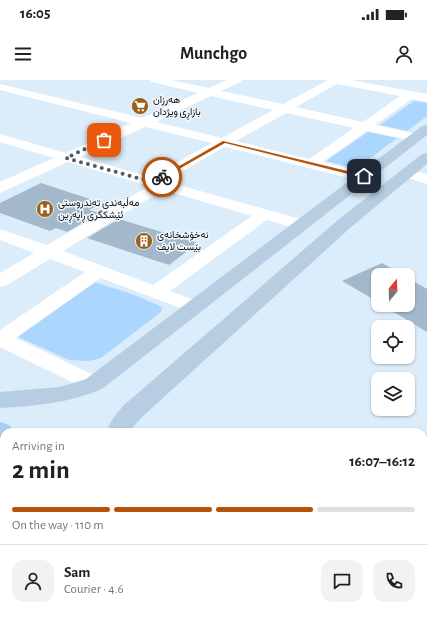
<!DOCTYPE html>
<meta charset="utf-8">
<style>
:root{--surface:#fff;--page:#f2f2f2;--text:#222;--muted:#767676;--line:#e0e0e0;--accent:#b45309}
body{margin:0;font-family:"Alegreya Sans",Vazirmatn,sans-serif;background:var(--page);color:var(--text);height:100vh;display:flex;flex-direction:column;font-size:15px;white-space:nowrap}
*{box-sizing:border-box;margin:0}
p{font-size:13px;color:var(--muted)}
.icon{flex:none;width:22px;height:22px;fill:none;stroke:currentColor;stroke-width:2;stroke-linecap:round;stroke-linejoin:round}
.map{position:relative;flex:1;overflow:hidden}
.side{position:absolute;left:0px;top:348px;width:427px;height:196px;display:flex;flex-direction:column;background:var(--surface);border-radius:12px 12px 0 0;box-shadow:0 1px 3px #0004}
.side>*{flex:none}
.needle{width:26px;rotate:19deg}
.fabs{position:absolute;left:371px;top:188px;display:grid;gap:8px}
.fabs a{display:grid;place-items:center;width:44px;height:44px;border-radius:8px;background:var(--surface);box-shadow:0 1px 3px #0004;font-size:20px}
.pin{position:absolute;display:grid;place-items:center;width:34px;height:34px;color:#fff;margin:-17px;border-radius:8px;box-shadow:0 2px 6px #0006}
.courier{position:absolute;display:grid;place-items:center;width:40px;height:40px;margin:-20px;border:3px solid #b45309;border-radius:50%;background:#fff;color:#222;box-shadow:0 1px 5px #0007}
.overview em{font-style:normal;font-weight:700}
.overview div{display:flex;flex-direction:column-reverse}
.overview{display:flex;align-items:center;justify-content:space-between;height:68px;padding:0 12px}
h1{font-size:26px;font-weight:700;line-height:30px}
.bar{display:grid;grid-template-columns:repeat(4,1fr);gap:6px 4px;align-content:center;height:48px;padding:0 12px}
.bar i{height:5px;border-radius:3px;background:var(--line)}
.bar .active{background:var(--accent)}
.bar p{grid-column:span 4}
.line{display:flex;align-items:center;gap:10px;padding:0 12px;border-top:1px solid var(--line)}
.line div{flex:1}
.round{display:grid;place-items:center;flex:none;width:42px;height:42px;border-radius:12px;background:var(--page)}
.status{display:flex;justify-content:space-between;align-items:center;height:28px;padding:0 20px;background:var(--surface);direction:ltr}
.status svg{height:11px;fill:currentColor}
header{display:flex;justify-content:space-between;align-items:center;height:52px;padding:0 12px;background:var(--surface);font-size:18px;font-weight:700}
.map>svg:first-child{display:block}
</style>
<div class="status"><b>16:05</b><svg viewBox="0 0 49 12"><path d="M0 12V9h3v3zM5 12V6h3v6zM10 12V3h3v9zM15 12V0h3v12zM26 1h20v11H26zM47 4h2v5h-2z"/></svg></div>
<header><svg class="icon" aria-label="menu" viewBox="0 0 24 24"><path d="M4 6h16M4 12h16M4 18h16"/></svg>Munchgo<svg class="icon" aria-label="person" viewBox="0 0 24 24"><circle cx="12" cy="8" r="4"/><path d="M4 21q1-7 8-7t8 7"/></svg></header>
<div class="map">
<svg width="427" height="544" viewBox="0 0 427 544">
<rect width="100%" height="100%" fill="#dbecfb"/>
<g fill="#abd6fd">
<polygon points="414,21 427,23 427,36 407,51 380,45"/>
<polygon points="368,52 397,58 356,89 326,81"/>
<polygon points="94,202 132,214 158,225 162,228 161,232 101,278 89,281 69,280 16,256"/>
<polygon points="0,402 4,404 4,448 0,446"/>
<polygon points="145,540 230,540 237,544 151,544"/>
</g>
<g fill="#a4b8cb">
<polygon points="41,103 102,123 89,130 100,133 67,152 56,148 50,151 0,133 0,123"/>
<polygon points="119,139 198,163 169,185 87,158"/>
<polygon points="382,183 403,195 378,195 378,222 342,201"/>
<polygon points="408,198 427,209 427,252 382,225 408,225"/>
</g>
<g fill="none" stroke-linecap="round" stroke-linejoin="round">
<g fill="#fff" fill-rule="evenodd">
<path d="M 150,0 L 171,0 L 209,8 L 227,0 L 242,0 L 240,2 L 221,11 L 283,24 L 328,0 L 351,0 L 427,14 L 427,22 L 412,19 L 375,45 L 419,54 L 421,57 L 419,60 L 414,61 L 367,51 L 323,82 L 369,94 L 372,97 L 369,100 L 364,102 L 225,67 L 165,101 L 307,141 L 309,145 L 307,149 L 301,150 L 267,140 L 170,211 L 202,223 L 205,227 L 202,231 L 195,233 L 188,231 L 101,198 L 16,258 L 102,299 L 106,304 L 102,309 L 94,311 L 86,309 L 0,267 L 0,250 L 85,192 L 50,179 L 7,205 L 0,207 L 0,193 L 34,173 L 0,160 L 0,149 L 47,165 L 149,106 L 68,82 L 0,113 L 0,102 L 54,78 L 0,62 L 0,54 L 66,73 L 131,43 L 0,10 L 0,4 L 142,38 L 198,13 L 152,2 ZM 337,4 L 400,16 L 363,42 L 296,27 ZM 211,16 L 273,30 L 222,58 L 156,42 ZM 286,33 L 354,48 L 309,79 L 236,61 ZM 145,47 L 212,63 L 150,97 L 80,77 ZM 163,110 L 252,136 L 153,205 L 63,171 Z"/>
<polygon points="407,89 427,94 427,104 402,96 400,93 402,90"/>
<polygon points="423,488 427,489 427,516 423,515"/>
</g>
<g fill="#b7cee2" fill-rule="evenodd">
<path d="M 427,45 L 427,55 L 102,309 C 69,323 35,326 0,328 L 0,312 L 60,307 L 86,299 L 422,46 Z"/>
<polygon points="427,73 427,84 350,148 142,337 133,347 132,352 106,352 113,338 124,325 338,140 422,74"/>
</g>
<g fill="#a6cef3" fill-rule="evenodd">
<polygon points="0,342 9,345 15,352 4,352 4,363 0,362"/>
<polygon points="0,498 4,500 4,530 0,528"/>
<polygon points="19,540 55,540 56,544 21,544"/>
<polygon points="336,540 375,540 376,544 338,544"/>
</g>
</g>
<polygon fill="#b45309" points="223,61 364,95 366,96 364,98 225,63 163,98 160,97"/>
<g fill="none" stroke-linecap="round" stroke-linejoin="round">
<polyline stroke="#525c66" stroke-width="4" stroke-dasharray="0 7.2" points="104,60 66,78 152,102 162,97"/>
</g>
<defs>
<g id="supermarket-disc" transform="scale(0.9)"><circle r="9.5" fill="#98601b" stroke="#f3f7fb"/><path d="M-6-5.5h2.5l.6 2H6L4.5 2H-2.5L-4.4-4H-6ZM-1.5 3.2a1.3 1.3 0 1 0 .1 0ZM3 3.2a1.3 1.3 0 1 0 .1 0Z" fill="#fff"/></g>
<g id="hospital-disc" transform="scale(0.9)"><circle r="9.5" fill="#98601b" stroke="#f3f7fb"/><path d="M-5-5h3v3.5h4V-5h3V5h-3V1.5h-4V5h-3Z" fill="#fff"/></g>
<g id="building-disc" transform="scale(0.9)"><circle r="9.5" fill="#98601b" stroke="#f3f7fb"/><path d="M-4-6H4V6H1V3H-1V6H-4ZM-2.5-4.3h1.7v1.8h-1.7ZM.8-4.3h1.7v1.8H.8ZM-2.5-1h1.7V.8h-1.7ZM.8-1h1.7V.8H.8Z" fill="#fff"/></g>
</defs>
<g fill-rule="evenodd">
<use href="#supermarket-disc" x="140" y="26"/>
<use href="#hospital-disc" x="45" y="129"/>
<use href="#building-disc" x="144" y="161"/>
</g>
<g text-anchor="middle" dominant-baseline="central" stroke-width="3" stroke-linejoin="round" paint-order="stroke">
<g font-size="10" fill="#080f15" stroke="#f3f7fb" text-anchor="start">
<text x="153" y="20">ھەرزان<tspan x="153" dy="12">بازاڕی ویژدان</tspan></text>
<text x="58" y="123">مەڵبەندی تەندروستی<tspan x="58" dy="12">ئێشکگری ڕاپەڕین</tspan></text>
<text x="157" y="155">نەخۆشخانەی<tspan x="157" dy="12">بێست لایف</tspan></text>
</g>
</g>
</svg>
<div class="fabs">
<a><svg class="needle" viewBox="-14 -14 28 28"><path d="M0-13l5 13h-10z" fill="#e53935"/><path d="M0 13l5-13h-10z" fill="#767676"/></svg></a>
<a><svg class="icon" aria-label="locate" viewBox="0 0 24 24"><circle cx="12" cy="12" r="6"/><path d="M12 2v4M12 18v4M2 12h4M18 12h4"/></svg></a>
<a><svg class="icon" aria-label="layers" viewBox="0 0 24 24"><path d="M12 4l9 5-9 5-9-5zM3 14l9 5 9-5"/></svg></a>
</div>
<div class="pin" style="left:104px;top:60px;background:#ea580c"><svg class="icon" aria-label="bag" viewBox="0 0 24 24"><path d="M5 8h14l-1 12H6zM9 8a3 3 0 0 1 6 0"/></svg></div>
<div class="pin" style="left:364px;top:96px;background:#1f2937"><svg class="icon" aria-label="home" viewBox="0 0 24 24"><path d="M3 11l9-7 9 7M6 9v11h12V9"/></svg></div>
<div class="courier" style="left:162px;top:97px"><svg class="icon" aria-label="bike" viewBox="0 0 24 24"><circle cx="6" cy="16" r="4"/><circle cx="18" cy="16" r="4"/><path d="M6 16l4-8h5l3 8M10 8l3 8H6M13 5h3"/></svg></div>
<section class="side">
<div class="overview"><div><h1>2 min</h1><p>Arriving in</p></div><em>16:07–16:12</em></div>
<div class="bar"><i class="active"></i><i class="active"></i><i class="active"></i><i></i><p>On the way · 110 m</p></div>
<div class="line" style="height:72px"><a class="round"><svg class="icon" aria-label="person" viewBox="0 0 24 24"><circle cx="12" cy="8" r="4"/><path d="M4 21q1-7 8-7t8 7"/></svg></a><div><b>Sam</b><p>Courier · 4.6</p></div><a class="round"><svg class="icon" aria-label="chat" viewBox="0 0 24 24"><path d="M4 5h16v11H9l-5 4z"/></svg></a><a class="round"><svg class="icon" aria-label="phone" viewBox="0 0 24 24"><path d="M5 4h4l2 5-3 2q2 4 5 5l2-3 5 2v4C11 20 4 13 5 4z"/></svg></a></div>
</section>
</div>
